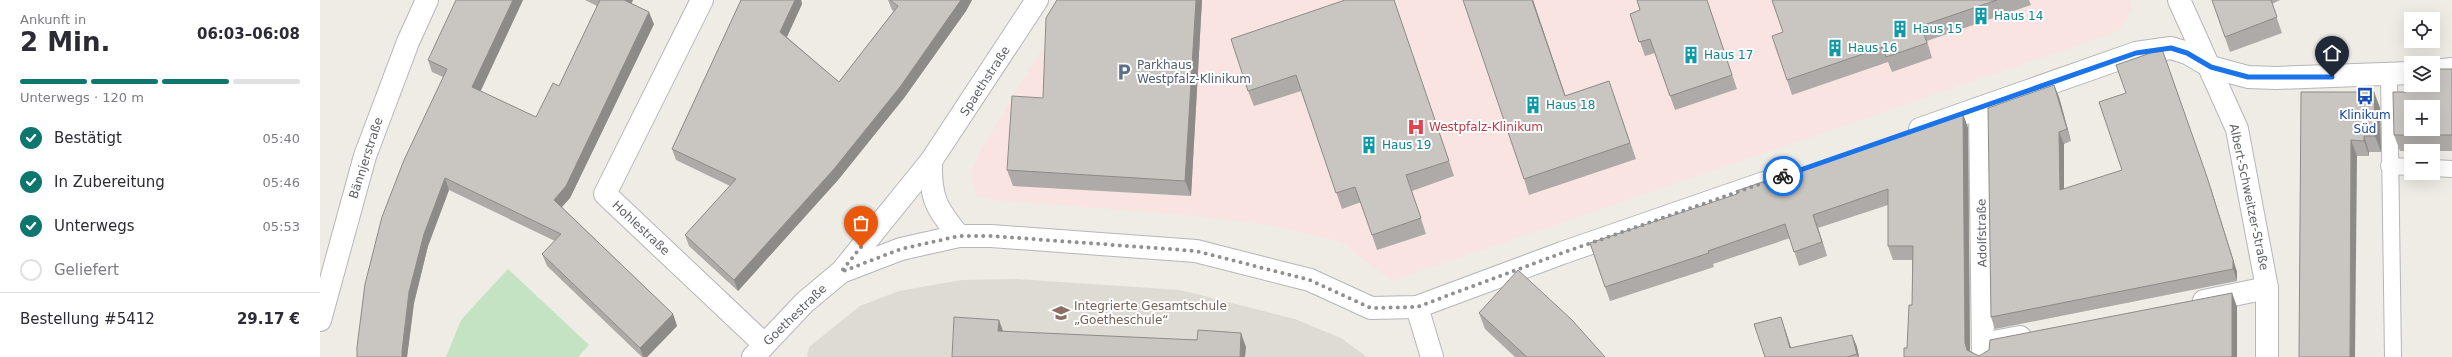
<!DOCTYPE html>
<html lang="de">
<meta charset="utf-8">
<style>
:root{--surface:#fff;--page:#f2f2f3;--text:#2b2b33;--muted:#7c7c81;--line:#e1e1e2;--accent:#0f766e}
body{margin:0;font-family:"DejaVu Sans",sans-serif;background:var(--page);color:var(--text);height:100vh;display:flex;flex-direction:column;font-size:15px;white-space:nowrap}
*{box-sizing:border-box;margin:0}
p{font-size:13px;color:var(--muted)}
.icon{flex:none;width:22px;height:22px;fill:none;stroke:currentColor;stroke-width:2;stroke-linecap:round;stroke-linejoin:round}
.map{position:relative;flex:1;overflow:hidden}
.side{display:flex;flex-direction:column;background:var(--surface);width:320px}
.side>*{flex:none}
.fabs{position:absolute;left:2084px;top:12px;display:grid;gap:8px}
.fabs a{display:grid;place-items:center;width:36px;height:36px;border-radius:0px;background:var(--surface);box-shadow:0 4px 16px #0002;font-size:20px}
.pin{position:absolute;display:grid;place-items:center;width:34px;height:34px;color:#fff;margin:-41px -17px;border-radius:50% 50% 50% 0;rotate:-45deg;box-shadow:0 0 4px #0007}
.pin .icon{rotate:45deg}
.courier{position:absolute;display:grid;place-items:center;width:40px;height:40px;margin:-20px;border:3px solid #1a73e8;border-radius:50%;background:#fff;color:#222;box-shadow:0 1px 5px #0007}
.head em{font-style:normal;font-weight:600}
.head div{display:flex;flex-direction:column-reverse}
.head{display:flex;align-items:center;justify-content:space-between;height:68px;padding:0 20px}
h1{font-size:26px;font-weight:600;line-height:30px}
.bar{display:grid;grid-template-columns:repeat(4,1fr);gap:6px 4px;align-content:center;height:48px;padding:0 20px}
.bar i{height:5px;border-radius:3px;background:var(--line)}
.bar .selected{background:var(--accent)}
.bar p{grid-column:span 4}
.line{display:flex;align-items:center;gap:10px;padding:0 20px;border-top:1px solid var(--line)}
.line div{flex:1}
ol{padding:0 20px;list-style:none}
li{display:flex;align-items:center;gap:12px;height:44px}
li p{margin-inline-start:auto}
li .icon{padding:4px;border-radius:50%;background:var(--accent);color:#fff;stroke-width:4}
li:last-child{color:var(--muted)}
li i{width:22px;height:22px;border:2px solid var(--line);border-radius:50%}
main{display:flex;flex:1;min-height:0}
.map>svg:first-child{display:block}
</style>
<main>
<section class="side">
<div class="head"><div><h1>2 Min.</h1><p>Ankunft in</p></div><em>06:03–06:08</em></div>
<div class="bar"><i class="selected"></i><i class="selected"></i><i class="selected"></i><i></i><p>Unterwegs · 120 m</p></div>
<ol>
<li><svg class="icon" aria-label="check" viewBox="0 0 24 24"><path d="M5 12l5 5 9-10"/></svg>Bestätigt<p>05:40</p></li>
<li><svg class="icon" aria-label="check" viewBox="0 0 24 24"><path d="M5 12l5 5 9-10"/></svg>In Zubereitung<p>05:46</p></li>
<li><svg class="icon" aria-label="check" viewBox="0 0 24 24"><path d="M5 12l5 5 9-10"/></svg>Unterwegs<p>05:53</p></li>
<li><i></i>Geliefert</li>
</ol>
<div class="line" style="height:52px"><div>Bestellung #5412</div><b>29.17 €</b></div>
</section>
<div class="map">
<svg width="2132" height="357" viewBox="0 0 2132 357">
<rect width="100%" height="100%" fill="#eeece4"/>
<polygon fill="#dddbd3" points="695,279 860,290 975,319 1021,338 1047,357 487,357 489,347 540,306 579,291 642,280"/>
<polygon fill="#f9e4e2" points="751,0 1810,0 1812,8 1799,31 1072,281 1021,242 956,226 874,216 676,200 657,197 651,172 662,148"/>
<polygon fill="#c3e3c3" points="188,269 269,345 258,357 126,357 141,320"/>
<g fill="none" stroke-linecap="round" stroke-linejoin="round">
<g stroke="#b5b6ba" stroke-width="18">
<g id="service">
<polyline points="2069,75 2073,357"/>
<polyline points="2069,166 2091,167"/>
<polyline points="2113,168 2132,169"/>
</g>
</g>
<g stroke="#b5b6ba" stroke-width="24">
<g id="minor">
<polyline points="382,0 285,194 444,344"/>
<polyline points="1859,0 1917,129 1947,288 1947,357"/>
<polyline points="2113,71 2132,69"/>
<polyline points="1660,108 1663,357"/>
<polyline points="1600,129 1816,53 1851,48 1867,53 1891,67 1928,77 1956,78 2091,73"/>
<path d="M 611,161 C 610,198 616,208 639,236"/>
<polyline points="522,271 611,161 717,0"/>
<polyline points="1884,301 1947,288"/>
<polyline points="1097,307 1112,357"/>
<polyline points="0,320 45,156 88,42 107,0"/>
<polyline points="1663,344 1700,337"/>
<polyline points="433,357 485,302 521,272 581,249 639,236 671,236 876,251 990,280 1051,308 1097,307 1242,253 1444,183"/>
</g>
</g>
<use href="#service" stroke="#fff" stroke-width="16"/>
<use href="#minor" stroke="#fff" stroke-width="22"/>
</g>
<g fill="#adaaa7">
<polygon points="203,0 160,91 216,117 239,86 277,6 265,0 313,0 311,3 334,24 250,198 242,207 353,314 357,326 327,357 322,357 227,266 222,254 235,241 129,190 108,246 94,303 87,357 37,357 123,77 112,72 108,60"/>
<polygon points="421,0 481,0 482,4 467,37 519,82 574,11 572,10 568,0 652,0 646,11 584,98 518,180 418,291 369,246 365,235 410,186 356,160 352,149"/>
<polygon points="882,0 871,196 693,186 687,170 723,98"/>
<polygon points="1074,0 1134,176 1092,191 1106,234 1057,250 1041,202 1022,209 981,91 934,106 928,91"/>
<polygon points="1213,0 1245,96 1289,81 1316,159 1209,195 1204,179"/>
<polygon points="1317,0 1387,0 1417,89 1355,110 1335,53 1325,56 1310,14 1320,10"/>
<polygon points="1452,0 1709,0 1711,5 1607,41 1612,58 1572,72 1568,62 1472,95 1467,80 1463,32"/>
<polygon points="1892,0 1960,0 1952,4 1962,33 1910,52"/>
<polygon points="2132,69 2132,151 2080,151 2074,135 2086,92 2116,75"/>
<polygon points="1734,85 1739,97 1751,141 1744,144 1744,189 1891,189 1917,272 1917,281 1675,329 1671,317"/>
<polygon points="1981,92 2054,92 2060,108 2061,152 2049,152 2049,156 2037,156"/>
<polygon points="1643,114 1648,128 1650,351 1659,356 1912,293 1917,307 1917,357 1584,357 1587,348 1592,305 1592,260 1573,260 1568,246 1568,205 1498,228 1507,256 1479,266 1470,238 1393,264 1394,267 1290,301 1285,287 1417,194"/>
<polygon points="1159,313 1285,357 1195,357 1165,329"/>
<polygon points="1465,329 1471,348 1532,335 1537,347 1539,357 1445,357"/>
</g>
<g fill="#8d8b88">
<polygon points="193,0 203,0 157,99 152,87"/>
<polygon points="304,0 313,0 308,11"/>
<polygon points="475,0 481,0 482,4 464,43 460,32"/>
<polygon points="641,0 652,0 646,11 584,98 518,180 418,291 414,280"/>
<polygon points="876,0 882,0 871,196 865,181"/>
<polygon points="1074,0 1134,176 1129,161"/>
<polygon points="1212,0 1213,0 1251,112 1245,96"/>
<polygon points="329,12 334,24 250,198 238,211 234,200"/>
<polygon points="1842,49 1891,189 1917,272 1917,281"/>
<polygon points="1734,85 1739,97 1751,141 1747,129"/>
<polygon points="2054,92 2060,108 2061,152 2055,136"/>
<polygon points="1643,114 1648,128 1650,357 1645,343"/>
<polygon points="1739,132 1744,144 1744,202 1740,190"/>
<polygon points="2044,136 2049,152 2049,156 2044,141"/>
<polygon points="2031,140 2037,156 2035,357 2030,357"/>
<polygon points="125,178 129,190 108,246 94,303 87,357 82,357 82,351 89,292 104,234"/>
<polygon points="1493,215 1498,228 1507,256 1502,242"/>
<polygon points="1912,293 1917,307 1917,357 1912,357"/>
<polygon points="353,314 357,326 327,357 323,357 320,348"/>
<polygon points="1461,317 1465,329 1474,357 1470,348"/>
<polygon points="679,320 684,334 678,331"/>
<polygon points="921,333 926,347 925,357 920,357"/>
<polygon points="1532,335 1537,347 1539,357 1538,357 1537,354"/>
</g>
<g fill="#c9c6c2" stroke="#8d8b88" fill-rule="evenodd">
<polygon points="136,0 193,0 152,87 216,117 233,83 239,86 280,0 304,0 329,12 246,186 234,200 353,314 320,348 222,254 241,234 125,178 104,234 89,292 82,351 82,357 37,357 37,347 45,284 62,217 84,160 127,69 108,60"/>
<polygon points="421,0 475,0 460,32 519,82 578,6 570,0 641,0 580,87 514,169 414,280 365,235 416,179 352,149"/>
<polygon points="737,0 876,0 865,181 687,170 692,96 723,98 726,18"/>
<polygon points="1025,0 1074,0 1129,161 1086,175 1101,218 1052,235 1035,187 1016,193 976,75 928,91 911,39"/>
<polygon points="1143,0 1212,0 1245,96 1289,81 1310,143 1204,179"/>
<polygon points="1317,0 1387,0 1412,75 1350,96 1330,39 1319,42 1310,14 1320,10"/>
<polygon points="1452,0 1677,0 1601,26 1607,43 1566,57 1563,47 1467,80 1452,36 1463,32"/>
<polygon points="1892,0 1951,0 1957,17 1905,37"/>
<polygon points="1842,49 1887,177 1913,260 1913,269 1671,317 1668,108 1734,85 1747,129 1739,132 1740,190 1802,170 1779,102 1806,93 1796,65"/>
<path d="M 2115,69 L 2132,69 L 2132,135 L 2074,135 L 2073,92 L 2086,92 L 2086,76 L 2091,76 L 2091,85 L 2113,85 L 2113,75 L 2116,75 ZM 2091,107 L 2113,107 L 2113,129 L 2091,129 Z"/>
<polygon points="1981,92 2054,92 2055,136 2044,136 2044,141 2031,140 2030,357 1979,357"/>
<polygon points="1643,114 1645,343 1647,350 1659,356 1669,350 1670,340 1912,293 1912,357 1584,357 1584,348 1587,348 1589,305 1592,305 1593,246 1568,246 1568,189 1493,215 1502,242 1474,252 1465,224 1388,251 1389,253 1285,287 1270,243 1417,194 1416,191"/>
<polygon points="1198,270 1252,320 1285,357 1207,357 1159,313"/>
<polygon points="634,317 679,320 678,331 877,340 878,330 921,333 920,357 632,357"/>
<polygon points="1461,317 1470,348 1532,335 1537,354 1527,357 1445,357 1434,324"/>
</g>
<g fill="none" stroke-linecap="round" stroke-linejoin="round">
<polyline stroke="#8f9091" stroke-width="4" stroke-dasharray="0 7.2" points="541,247 521,272 581,249 639,236 671,236 876,251 990,280 1051,308 1097,307 1242,253 1463,176"/>
<polyline stroke="#1a73e8" stroke-width="5" points="1463,176 1816,53 1851,48 1867,53 1891,67 1928,77 2012,77"/>
</g>
<defs>
<g id="building-bare" transform="scale(1.38)"><path d="M-4-6H4V6H1V3H-1V6H-4ZM-2.5-4.3h1.7v1.8h-1.7ZM.8-4.3h1.7v1.8H.8ZM-2.5-1h1.7V.8h-1.7ZM.8-1h1.7V.8H.8Z" fill="#0f9aa8" stroke="#fff" stroke-width="2.5" paint-order="stroke"/></g>
<g id="parking-bare" transform="scale(1.38)"><path d="M-3.5-5.5H1a3.5 3.5 0 0 1 0 7H-1V5.5H-3.5ZM-1-3.4V-.6H.8a1.4 1.4 0 0 0 0-2.8Z" fill="#5c6f8a" stroke="#fff" stroke-width="2.5" paint-order="stroke"/></g>
<g id="bus-bare" transform="scale(1.38)"><path d="M-5-6H5V4H4V6H2V4H-2V6H-4V4H-5ZM-3.5-4V0h7V-4ZM-3.5 1.2v1.5H-2V1.2ZM2 1.2v1.5H3.5V1.2Z" fill="#1a4fb4" stroke="#fff" stroke-width="2.5" paint-order="stroke"/></g>
<g id="hospital-bare" transform="scale(1.38)"><path d="M-5-5h3v3.5h4V-5h3V5h-3V1.5h-4V5h-3Z" fill="#e0444e" stroke="#fff" stroke-width="2.5" paint-order="stroke"/></g>
<g id="school-bare" transform="scale(1.38)"><path d="M0-5L7-2L0 1L-7-2ZM-4 1L0 2.5L4 1V4Q0 6-4 4Z" fill="#8d6e63" stroke="#fff" stroke-width="2.5" paint-order="stroke"/></g>
</defs>
<g fill-rule="evenodd">
<use href="#building-bare" x="1661" y="16"/>
<use href="#building-bare" x="1580" y="29"/>
<use href="#building-bare" x="1515" y="48"/>
<use href="#building-bare" x="1371" y="55"/>
<use href="#parking-bare" x="804" y="72"/>
<use href="#bus-bare" x="2045" y="96"/>
<use href="#building-bare" x="1213" y="105"/>
<use href="#hospital-bare" x="1096" y="127"/>
<use href="#building-bare" x="1049" y="145"/>
<use href="#school-bare" x="741" y="313"/>
</g>
<g text-anchor="middle" dominant-baseline="central" stroke-width="4" stroke-linejoin="round" paint-order="stroke">
<g font-size="12" fill="#0d838f" stroke="#fff" text-anchor="start">
<text x="1674" y="16">Haus 14</text>
<text x="1593" y="29">Haus 15</text>
<text x="1528" y="48">Haus 16</text>
<text x="1384" y="55">Haus 17</text>
<text x="1226" y="105">Haus 18</text>
<text x="1062" y="145">Haus 19</text>
</g>
<g font-size="12" fill="#4e5e75" stroke="#fff" text-anchor="start">
<text x="817" y="65">Parkhaus<tspan x="817" dy="14">Westpfalz-Klinikum</tspan></text>
</g>
<g font-size="12" fill="#5c5f64" stroke="#fff">
<text transform="translate(665 81) rotate(-57)">Spaethstraße</text>
<text transform="translate(46 158) rotate(-72)">Bännjerstraße</text>
<text transform="translate(1929 197) rotate(78)">Albert-Schweitzer-Straße</text>
<text transform="translate(321 228) rotate(43)">Hohlestraße</text>
<text transform="translate(1662 233) rotate(-91)">Adolfstraße</text>
<text transform="translate(475 315) rotate(-44)">Goethestraße</text>
</g>
<g font-size="12" fill="#164399" stroke="#fff">
<text x="2045" y="115">Klinikum<tspan x="2045" dy="14">Süd</tspan></text>
</g>
<g font-size="12" fill="#be3a42" stroke="#fff" text-anchor="start">
<text x="1109" y="127">Westpfalz-Klinikum</text>
</g>
<g font-size="12" fill="#785e54" stroke="#fff" text-anchor="start">
<text x="754" y="306">Integrierte Gesamtschule<tspan x="754" dy="14">„Goetheschule“</tspan></text>
</g>
</g>
</svg>
<div class="fabs">
<a><svg class="icon" aria-label="locate" viewBox="0 0 24 24"><circle cx="12" cy="12" r="6"/><path d="M12 2v4M12 18v4M2 12h4M18 12h4"/></svg></a>
<a><svg class="icon" aria-label="layers" viewBox="0 0 24 24"><path d="M12 4l9 5-9 5-9-5zM3 14l9 5 9-5"/></svg></a>
<a>+</a>
<a>−</a>
</div>
<div class="pin" style="left:541px;top:247px;background:#ea580c"><svg class="icon" aria-label="bag" viewBox="0 0 24 24"><path d="M5 8h14l-1 12H6zM9 8a3 3 0 0 1 6 0"/></svg></div>
<div class="pin" style="left:2012px;top:77px;background:#1f2937"><svg class="icon" aria-label="home" viewBox="0 0 24 24"><path d="M3 11l9-7 9 7M6 9v11h12V9"/></svg></div>
<div class="courier" style="left:1463px;top:176px"><svg class="icon" aria-label="bike" viewBox="0 0 24 24"><circle cx="6" cy="16" r="4"/><circle cx="18" cy="16" r="4"/><path d="M6 16l4-8h5l3 8M10 8l3 8H6M13 5h3"/></svg></div>
</div>
</main>
